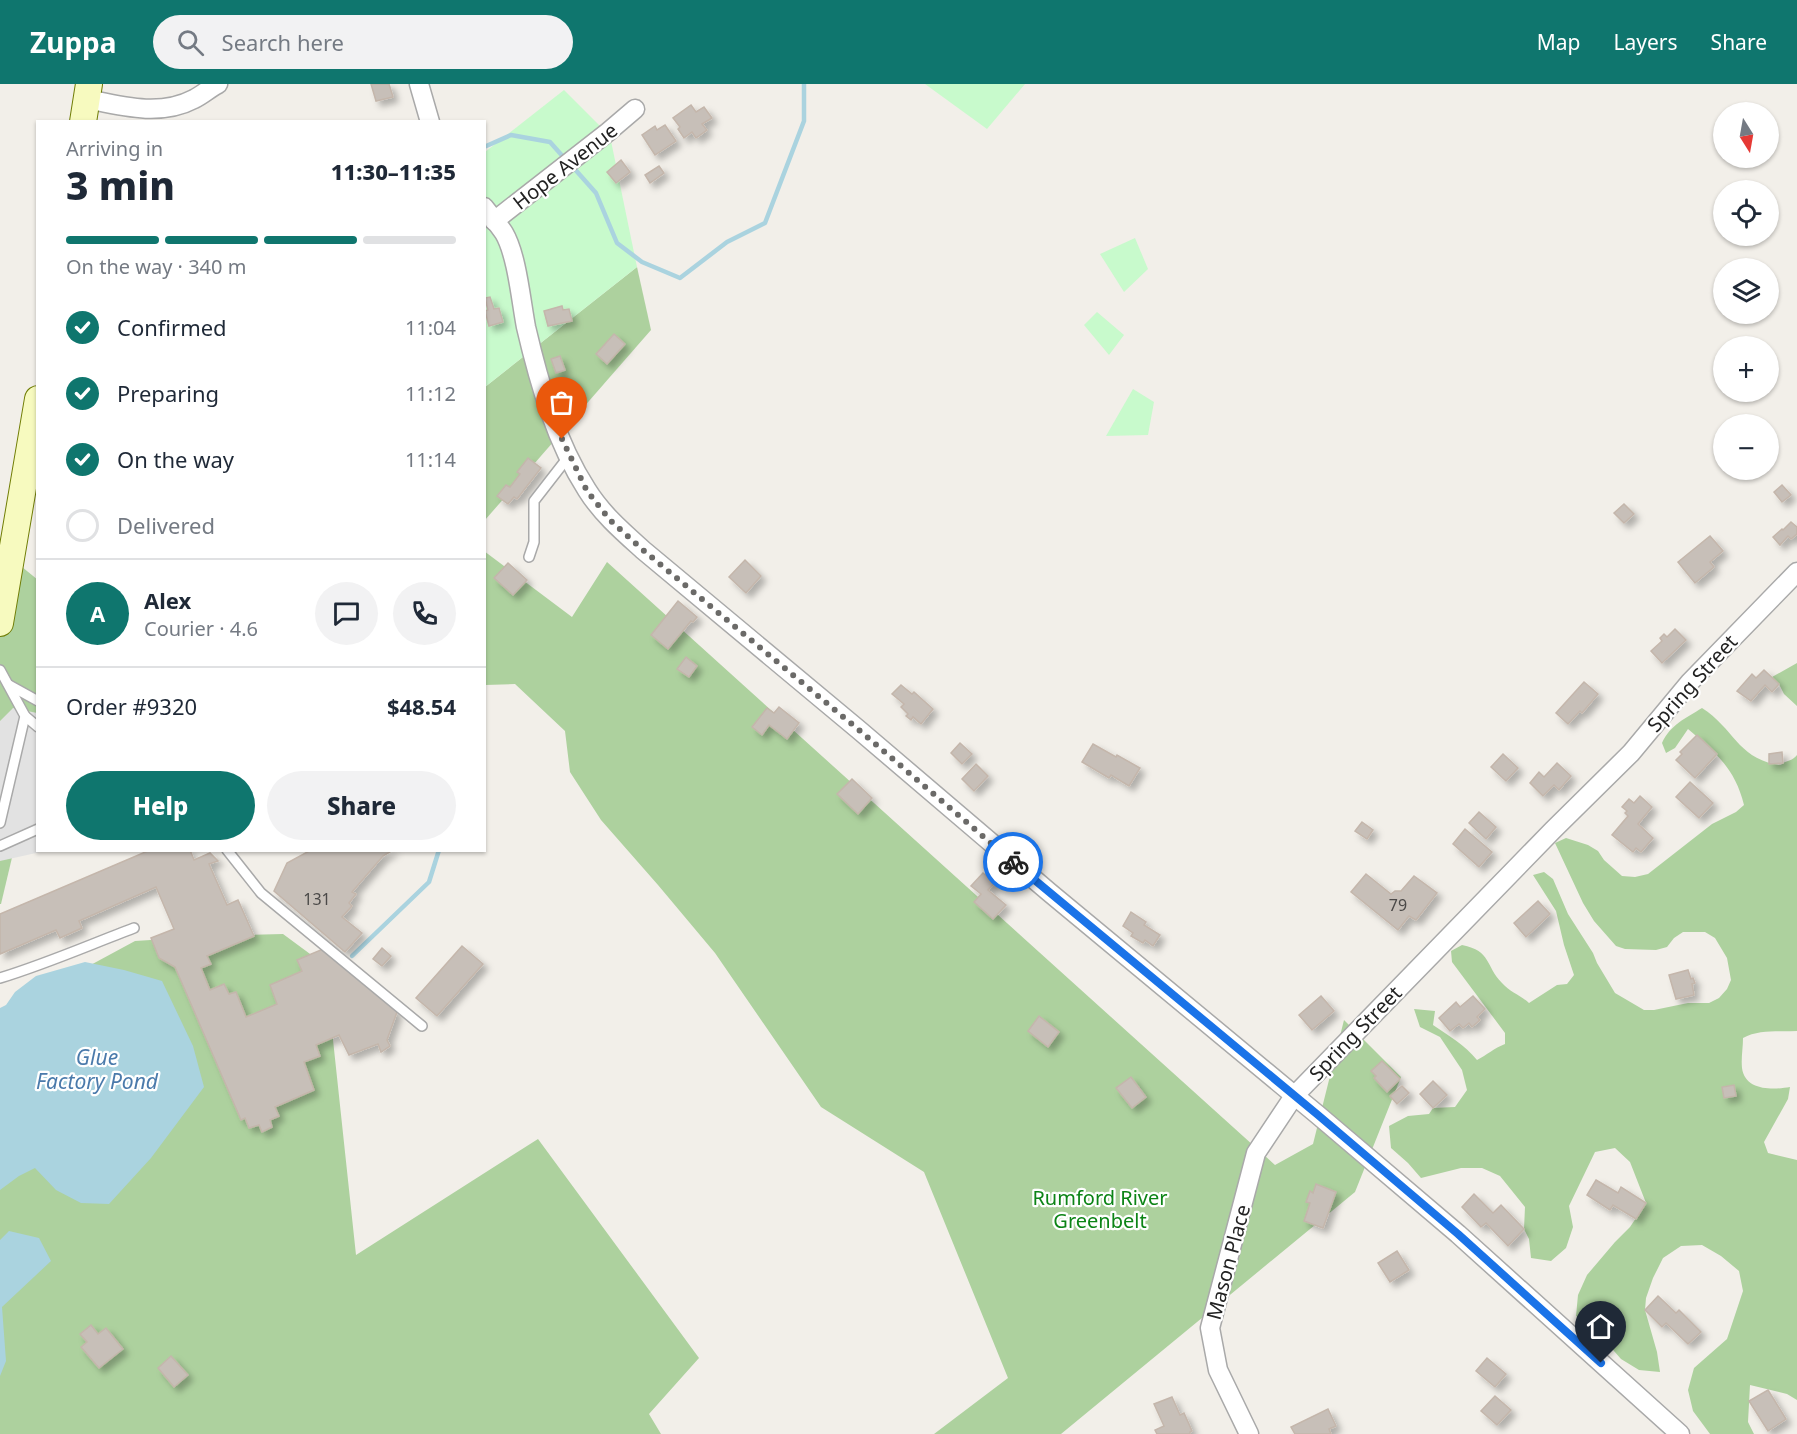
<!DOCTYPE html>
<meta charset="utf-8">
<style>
:root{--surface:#fff;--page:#f2f2f3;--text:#1f2937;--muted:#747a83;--line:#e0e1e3;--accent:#0f766e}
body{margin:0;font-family:"Noto Sans",sans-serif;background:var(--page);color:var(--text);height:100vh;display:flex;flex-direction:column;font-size:22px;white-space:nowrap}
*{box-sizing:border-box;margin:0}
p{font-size:20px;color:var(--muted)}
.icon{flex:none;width:33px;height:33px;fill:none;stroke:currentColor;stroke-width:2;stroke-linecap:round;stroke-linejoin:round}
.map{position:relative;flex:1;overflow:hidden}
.details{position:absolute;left:36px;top:36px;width:450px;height:732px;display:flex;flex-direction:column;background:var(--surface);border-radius:0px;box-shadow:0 2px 4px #0004}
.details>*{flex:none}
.needle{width:39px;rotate:169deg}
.buttons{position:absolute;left:1713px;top:18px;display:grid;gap:12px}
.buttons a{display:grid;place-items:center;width:66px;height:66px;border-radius:50%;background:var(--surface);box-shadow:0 2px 4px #0004;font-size:30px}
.pin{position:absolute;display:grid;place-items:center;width:51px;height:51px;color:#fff;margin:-62px -26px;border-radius:50% 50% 50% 0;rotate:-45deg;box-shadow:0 0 6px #0007}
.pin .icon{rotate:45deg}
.courier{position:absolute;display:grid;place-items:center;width:60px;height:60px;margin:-30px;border:4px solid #1a73e8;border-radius:50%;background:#fff;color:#222;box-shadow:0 2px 8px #0007}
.head em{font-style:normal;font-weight:800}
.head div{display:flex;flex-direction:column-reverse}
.head{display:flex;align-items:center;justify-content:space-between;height:102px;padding:0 30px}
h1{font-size:39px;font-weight:800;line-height:45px}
.bar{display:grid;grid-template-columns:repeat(4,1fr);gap:9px 6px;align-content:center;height:72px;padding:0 30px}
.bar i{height:8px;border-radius:4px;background:var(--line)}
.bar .on{background:var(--accent)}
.bar p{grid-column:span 4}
.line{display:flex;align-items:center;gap:15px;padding:0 30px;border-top:2px solid var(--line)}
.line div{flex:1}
.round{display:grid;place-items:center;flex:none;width:63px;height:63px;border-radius:32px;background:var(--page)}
ol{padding:0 30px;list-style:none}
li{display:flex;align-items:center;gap:18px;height:66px}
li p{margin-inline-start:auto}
li .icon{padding:6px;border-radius:50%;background:var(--accent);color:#fff;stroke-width:4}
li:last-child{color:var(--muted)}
li i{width:33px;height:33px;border:3px solid var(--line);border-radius:50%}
.button{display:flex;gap:12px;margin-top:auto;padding:12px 30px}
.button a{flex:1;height:69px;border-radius:36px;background:var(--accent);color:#fff;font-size:24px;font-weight:800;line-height:69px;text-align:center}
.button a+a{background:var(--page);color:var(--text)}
header{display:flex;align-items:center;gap:36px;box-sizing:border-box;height:84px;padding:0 30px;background:var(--accent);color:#fff}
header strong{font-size:28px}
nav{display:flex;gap:33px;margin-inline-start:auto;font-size:21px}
.search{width:420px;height:54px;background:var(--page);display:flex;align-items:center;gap:15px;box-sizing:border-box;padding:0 21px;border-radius:33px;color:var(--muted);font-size:22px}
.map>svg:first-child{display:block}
</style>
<header>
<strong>Zuppa</strong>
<div class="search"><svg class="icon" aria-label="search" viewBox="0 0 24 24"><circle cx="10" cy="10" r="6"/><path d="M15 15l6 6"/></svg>Search here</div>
<nav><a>Map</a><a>Layers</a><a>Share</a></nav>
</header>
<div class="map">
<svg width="1797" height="1350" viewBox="0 0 1797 1350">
<defs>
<filter id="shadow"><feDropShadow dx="5" dy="5" stdDeviation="3" flood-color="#0004"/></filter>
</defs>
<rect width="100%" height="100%" fill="#f2efe9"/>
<g fill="#add19e">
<polygon points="637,183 651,246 485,436 485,303"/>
<polygon points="0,465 38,496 37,668 1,820 0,820"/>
<polygon points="484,467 572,533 607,478 1275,1081 1313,1060 1344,936 1401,993 1355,1108 1061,1350 934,1350 1008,1294 924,1088 821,1023 715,869 658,801 601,736 570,688 565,647 515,600 485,601"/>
<polygon points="1797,579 1797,622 1784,610 1779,600 1772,593"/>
<path d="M 1702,624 C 1735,645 1738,676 1781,681 C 1785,676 1792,678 1797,671 L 1797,947 C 1779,948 1759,945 1743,954 C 1743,964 1741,974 1742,984 C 1745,1007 1773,1006 1790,1003 L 1788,1015 L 1764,1058 L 1768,1069 L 1797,1076 L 1797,1316 L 1787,1310 L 1750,1301 L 1748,1338 L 1754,1350 L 1710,1350 L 1693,1327 L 1688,1306 L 1694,1284 L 1727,1255 L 1743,1207 L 1739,1187 L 1721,1172 L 1702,1161 L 1681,1162 L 1663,1174 L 1653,1194 L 1646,1214 L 1645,1226 L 1657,1268 L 1660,1288 L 1639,1286 L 1621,1275 L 1593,1243 L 1576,1232 L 1578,1211 L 1587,1191 L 1615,1158 L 1630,1143 L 1646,1119 L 1630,1078 L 1615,1064 L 1595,1068 L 1569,1122 L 1573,1143 L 1566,1164 L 1551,1177 L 1531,1174 L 1529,1155 L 1524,1145 L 1525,1123 L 1500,1092 L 1482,1084 L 1461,1084 L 1421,1094 L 1408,1079 L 1391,1064 L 1389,1042 L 1408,1032 L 1429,1030 L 1433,1024 L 1455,1023 L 1467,1006 L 1462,986 L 1440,953 L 1420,943 L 1414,925 L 1435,927 L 1433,941 C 1449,952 1465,961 1477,976 C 1487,971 1494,964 1505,960 L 1505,949 L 1452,878 L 1451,867 L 1462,861 C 1492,867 1485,882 1502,899 C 1510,908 1520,911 1529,919 L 1557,901 L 1567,900 L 1574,891 L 1564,861 L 1556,827 L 1533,791 L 1544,788 L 1553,795 L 1568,830 L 1593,869 L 1597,879 L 1615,909 L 1644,926 L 1654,926 L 1688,919 L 1709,919 L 1719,914 L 1727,905 L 1731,896 L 1727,874 L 1715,854 L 1705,848 L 1683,848 L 1674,854 L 1667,863 L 1656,866 L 1625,865 L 1616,862 L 1594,837 L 1583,819 L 1555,759 L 1566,754 L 1588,761 L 1598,767 L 1604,776 L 1622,792 L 1635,793 L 1648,790 L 1712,740 L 1736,728 L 1744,721 C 1735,684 1715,668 1688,645 L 1675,664 L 1666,669 L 1662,659 C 1670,641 1686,634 1702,624 Z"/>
<polygon points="283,850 325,881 356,1171 538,1055 699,1274 649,1330 661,1350 0,1350 0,930 135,857 213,852"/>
</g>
<g fill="#c8facc">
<polygon points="925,0 1025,0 987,45"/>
<polygon points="564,6 610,52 637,183 485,303 485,68"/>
<polygon points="1135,154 1148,185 1124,208 1100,170"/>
<polygon points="1097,228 1124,251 1109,271 1084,241"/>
<polygon points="1133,305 1154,318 1148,351 1106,352"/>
</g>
<polygon fill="#e2e2e2" points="13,624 37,629 38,766 45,767 0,777 0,637"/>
<g fill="#aad3df">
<polygon points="85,878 124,886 162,897 193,962 204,1003 151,1074 109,1120 81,1119 56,1106 35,1084 19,1092 0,1106 0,924 6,921 15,908 36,892"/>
<polygon points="9,1147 39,1154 51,1177 2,1223 6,1277 0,1292 0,1156"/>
</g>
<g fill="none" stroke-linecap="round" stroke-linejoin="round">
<g stroke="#aad3df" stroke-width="4.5">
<polyline points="484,63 511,51 550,58 566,76"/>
<polyline points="572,82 596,109 617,159 642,178 680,194 727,158 765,139 804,37 804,0"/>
<polyline points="352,872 429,798 439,766"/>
</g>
</g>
<g fill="#c7bfb8" stroke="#c4b6ab" stroke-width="1.5" filter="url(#shadow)">
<polygon points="371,0 389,0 393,13 376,17"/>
<polygon points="691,21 696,28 704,23 712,34 702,40 707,46 696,54 692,48 684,54 678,45 680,43 673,34"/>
<polygon points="665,41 676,57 655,71 642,51 655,42 657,46"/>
<polygon points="621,76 630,88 616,99 607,88"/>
<polygon points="659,82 664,89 650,99 645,91"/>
<polygon points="490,213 494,225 499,224 503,238 489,242 485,227 488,226 485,214"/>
<polygon points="562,222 563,226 569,225 572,237 548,242 544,227"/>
<polygon points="614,250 625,260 607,280 596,270"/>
<polygon points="560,272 565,286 556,289 551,275"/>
<polygon points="528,374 541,384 517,415 514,413 508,420 497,412 506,401 510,403 520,390 517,388"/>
<polygon points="1782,401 1791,411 1782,418 1774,408"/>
<polygon points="1624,420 1634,430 1624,439 1614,429"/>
<polygon points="1791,438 1797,443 1797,450 1791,455 1788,452 1780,461 1773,453 1782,445 1783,446"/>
<polygon points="1710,452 1723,467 1710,478 1714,483 1695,499 1678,478"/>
<polygon points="745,476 761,492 746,509 729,493"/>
<polygon points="508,479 527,496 513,511 494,494"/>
<polygon points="678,517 697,533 693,538 691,537 668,565 651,551"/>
<polygon points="1675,545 1686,556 1662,579 1651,567 1662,557 1660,554 1664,550 1667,553"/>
<polygon points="686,573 697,582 689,593 677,585"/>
<polygon points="1764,586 1779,600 1772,608 1765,601 1751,617 1737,607 1752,590 1756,594"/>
<polygon points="1584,598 1598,610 1582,629 1580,627 1568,640 1556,629"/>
<polygon points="901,601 912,610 914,608 933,625 921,640 913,633 911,636 906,632 908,630 901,623 904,620 892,610"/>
<polygon points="779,623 799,639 787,655 769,641 762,651 752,643 767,624 774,629"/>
<polygon points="1697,651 1717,670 1695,694 1676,676 1682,670 1680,668"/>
<polygon points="960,659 972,670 962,680 951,669"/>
<polygon points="1093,660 1116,673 1117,671 1140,684 1129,702 1111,691 1109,694 1082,678"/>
<polygon points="1782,668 1783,679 1769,680 1769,670"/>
<polygon points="1503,670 1518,684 1506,697 1491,683"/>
<polygon points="1557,679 1571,692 1559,706 1554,701 1543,712 1530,699 1539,688 1544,693"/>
<polygon points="976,680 988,692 974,707 962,695"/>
<polygon points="852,695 872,714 858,730 837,710"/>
<polygon points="1690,698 1713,719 1699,734 1676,713"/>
<polygon points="1640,712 1652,723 1638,740 1653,754 1641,768 1636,764 1633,768 1612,751 1628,732 1625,729 1627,727 1622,723 1629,715 1634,719"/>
<polygon points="1479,728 1496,743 1486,755 1469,739"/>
<polygon points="1362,738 1373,746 1367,755 1355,747"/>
<polygon points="1465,745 1492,768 1479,783 1453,760"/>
<polygon points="150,766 190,766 194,776 210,769 218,777 209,780 227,821 238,816 254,852 207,872 211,880 201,884 210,906 224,900 229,910 236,908 246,933 277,920 270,901 302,887 297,876 323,865 397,928 387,956 390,962 381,968 378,960 349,971 339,951 316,961 320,972 304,978 314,1006 275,1023 279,1032 270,1036 272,1043 262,1048 259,1041 249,1044 245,1034 241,1036 175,883 159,874 151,854 174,845 156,803 79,837 82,844 60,854 56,846 0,870 0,830"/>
<polygon points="311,766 393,766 383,772 352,808 356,810 349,819 352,822 342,833 362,849 345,868 274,807 287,779"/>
<polygon points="983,789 995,799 988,806 1006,821 993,835 974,818 981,810 971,802"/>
<polygon points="1366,790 1391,810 1395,807 1401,807 1414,792 1437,809 1416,836 1409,832 1398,846 1351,808"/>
<polygon points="1538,817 1550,830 1526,853 1514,839"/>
<polygon points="1131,828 1146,838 1144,841 1160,851 1153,862 1145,856 1143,859 1131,852 1133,849 1123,842"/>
<polygon points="462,862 483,880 437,932 416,914"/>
<polygon points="382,864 391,872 382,882 373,875"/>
<polygon points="1688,886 1691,895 1693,894 1695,899 1692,900 1694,911 1676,915 1669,891"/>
<polygon points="1321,912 1334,927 1312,946 1299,931"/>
<polygon points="1473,912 1485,925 1477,933 1480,936 1472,943 1469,939 1463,944 1459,940 1450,947 1439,934 1456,918 1460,923"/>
<polygon points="1039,932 1059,948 1048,963 1028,947"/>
<polygon points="1382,977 1400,995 1387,1008 1374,994 1376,992 1371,987"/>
<polygon points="1131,993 1146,1013 1132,1024 1116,1004"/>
<polygon points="1433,997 1447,1011 1433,1024 1420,1010"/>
<polygon points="1734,1001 1736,1012 1724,1014 1722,1003"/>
<polygon points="1402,1002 1409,1009 1397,1020 1390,1012"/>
<polygon points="1596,1096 1618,1109 1621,1103 1646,1119 1636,1135 1613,1121 1610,1126 1587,1111"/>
<polygon points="1316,1100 1336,1108 1323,1144 1304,1137 1310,1119 1306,1118 1310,1107 1313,1109"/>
<polygon points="1474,1110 1493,1129 1501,1121 1524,1145 1508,1162 1486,1139 1481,1143 1462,1123"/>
<polygon points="1397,1167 1409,1186 1390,1198 1378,1179"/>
<polygon points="1658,1212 1676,1229 1679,1226 1701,1248 1688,1260 1666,1239 1662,1243 1645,1226"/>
<polygon points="91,1241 98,1250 106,1244 123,1265 99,1284 81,1263 87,1258 80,1250"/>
<polygon points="171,1272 188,1291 174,1303 158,1284"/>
<polygon points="1487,1274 1506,1290 1495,1303 1476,1287"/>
<polygon points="1768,1306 1786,1335 1768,1347 1749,1317"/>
<polygon points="1495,1312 1511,1326 1497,1341 1481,1327"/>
<polygon points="1172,1313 1180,1331 1184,1329 1192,1347 1190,1348 1190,1350 1157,1350 1155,1346 1164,1342 1154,1320"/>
<polygon points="1328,1325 1336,1342 1329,1345 1331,1350 1295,1350 1291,1343"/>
</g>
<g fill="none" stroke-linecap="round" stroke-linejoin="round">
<g stroke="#a9a9a9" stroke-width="12">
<g id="lane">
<polyline points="529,473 534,458 534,417 569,372"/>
<polyline points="0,586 25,632 0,739"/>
<polyline points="9,601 38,617"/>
<polyline points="25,632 38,643"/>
<polyline points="0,762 38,745"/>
<polyline points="227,766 261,809 422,942"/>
<path d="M 0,894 C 46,880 89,861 134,844"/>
</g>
</g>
<g stroke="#a9a9a9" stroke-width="21">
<g id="street">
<polyline points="419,0 430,38"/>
<path d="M 87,15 C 121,22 160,33 194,15 C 202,11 210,4 218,0"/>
<path d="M 484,123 C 491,132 498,140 504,149 C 517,171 521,217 526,243 C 539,299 556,358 587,406 C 602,430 623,448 643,466 L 859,646 L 1049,808 L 1318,1031 L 1458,1150 L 1680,1350"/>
<polyline points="494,137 608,48 635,25"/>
<polyline points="1249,1350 1218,1286 1210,1244 1256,1069 1294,1012 1553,746 1631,669 1690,598 1797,488"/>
</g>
</g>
<g stroke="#707d05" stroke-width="28">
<g id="secondary">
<polyline points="83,38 89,0"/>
<polyline points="0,539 38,315"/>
</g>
</g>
<use href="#lane" stroke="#fff" stroke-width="9"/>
<use href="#street" stroke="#fff" stroke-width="18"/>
<use href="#secondary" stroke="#f7fabf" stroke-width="26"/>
</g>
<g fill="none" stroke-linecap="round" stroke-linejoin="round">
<polyline stroke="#6b6a68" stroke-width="6" stroke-dasharray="0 10.8" points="562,355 587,407 610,436 643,466 859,646 1013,778"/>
<polyline stroke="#1a73e8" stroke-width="8" points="1013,778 1318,1031 1458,1150 1601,1279"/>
</g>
<g text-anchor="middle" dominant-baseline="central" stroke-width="4.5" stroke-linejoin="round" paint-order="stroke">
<g font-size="16" fill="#4b4948">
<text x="317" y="815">131</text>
<text x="1398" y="821">79</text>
</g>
<g font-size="20" fill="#222" stroke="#fff">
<text transform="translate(565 82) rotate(-38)">Hope Avenue</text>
<text transform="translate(1692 599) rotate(-48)">Spring Street</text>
<text transform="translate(1355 949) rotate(-46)">Spring Street</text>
<text transform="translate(1228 1178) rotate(-75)">Mason Place</text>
</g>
<g font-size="20" fill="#0c8416" stroke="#fff">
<text x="1100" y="1113">Rumford River<tspan x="1100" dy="23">Greenbelt</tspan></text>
</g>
<g font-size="21" font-style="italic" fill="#4a7aab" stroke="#fff">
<text x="97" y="973">Glue<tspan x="97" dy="24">Factory Pond</tspan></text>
</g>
</g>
</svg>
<div class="buttons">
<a><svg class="needle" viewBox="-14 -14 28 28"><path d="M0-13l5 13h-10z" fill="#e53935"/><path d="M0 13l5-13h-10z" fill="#747a83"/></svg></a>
<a><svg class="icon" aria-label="locate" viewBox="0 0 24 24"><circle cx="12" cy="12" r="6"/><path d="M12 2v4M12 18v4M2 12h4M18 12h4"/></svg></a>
<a><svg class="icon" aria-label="layers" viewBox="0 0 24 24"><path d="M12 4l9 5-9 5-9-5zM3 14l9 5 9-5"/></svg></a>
<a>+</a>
<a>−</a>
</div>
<div class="pin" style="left:562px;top:355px;background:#ea580c"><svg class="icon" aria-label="bag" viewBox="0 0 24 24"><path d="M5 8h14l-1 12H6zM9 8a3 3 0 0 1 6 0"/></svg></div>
<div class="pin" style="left:1601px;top:1279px;background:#1f2937"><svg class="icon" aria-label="home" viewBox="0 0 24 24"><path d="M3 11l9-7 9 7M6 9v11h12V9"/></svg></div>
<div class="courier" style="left:1013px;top:778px"><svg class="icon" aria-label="bike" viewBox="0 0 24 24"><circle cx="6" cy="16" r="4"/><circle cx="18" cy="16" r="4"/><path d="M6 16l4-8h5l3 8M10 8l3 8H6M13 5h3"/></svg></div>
<section class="details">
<div class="head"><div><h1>3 min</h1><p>Arriving in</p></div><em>11:30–11:35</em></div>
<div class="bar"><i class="on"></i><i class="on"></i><i class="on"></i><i></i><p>On the way · 340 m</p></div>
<ol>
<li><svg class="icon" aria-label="check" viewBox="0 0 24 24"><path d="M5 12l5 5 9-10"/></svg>Confirmed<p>11:04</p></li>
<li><svg class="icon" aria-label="check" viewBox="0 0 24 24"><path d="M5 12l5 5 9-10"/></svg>Preparing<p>11:12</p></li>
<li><svg class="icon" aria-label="check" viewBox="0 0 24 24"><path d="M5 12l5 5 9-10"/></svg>On the way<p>11:14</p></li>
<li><i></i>Delivered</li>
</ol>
<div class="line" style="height:108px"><b class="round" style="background:var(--accent);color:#fff">A</b><div><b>Alex</b><p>Courier · 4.6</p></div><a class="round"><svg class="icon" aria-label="chat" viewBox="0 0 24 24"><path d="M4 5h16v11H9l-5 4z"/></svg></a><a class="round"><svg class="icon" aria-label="phone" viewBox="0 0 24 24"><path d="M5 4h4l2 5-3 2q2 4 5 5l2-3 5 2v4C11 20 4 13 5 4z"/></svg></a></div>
<div class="line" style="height:78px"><div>Order #9320</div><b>$48.54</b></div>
<div class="button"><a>Help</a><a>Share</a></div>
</section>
</div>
